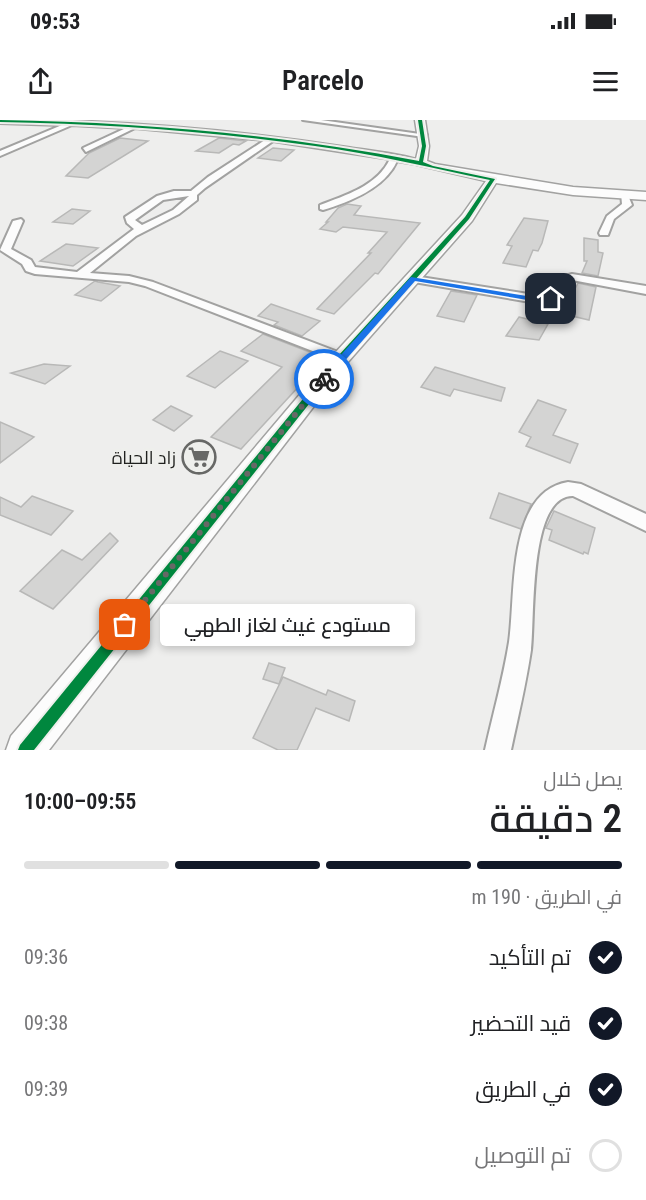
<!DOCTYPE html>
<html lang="ar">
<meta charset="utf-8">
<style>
:root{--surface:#fff;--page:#f2f2f2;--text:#202124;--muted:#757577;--line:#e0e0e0;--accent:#111827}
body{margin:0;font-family:"Roboto Condensed",Cairo,sans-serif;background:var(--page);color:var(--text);direction:rtl;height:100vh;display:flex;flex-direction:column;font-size:22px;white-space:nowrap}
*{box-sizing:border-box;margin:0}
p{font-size:20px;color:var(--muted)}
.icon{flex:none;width:33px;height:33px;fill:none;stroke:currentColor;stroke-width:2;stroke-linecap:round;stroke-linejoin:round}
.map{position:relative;height:630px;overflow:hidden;direction:ltr}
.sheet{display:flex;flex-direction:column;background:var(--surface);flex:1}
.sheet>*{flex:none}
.pin{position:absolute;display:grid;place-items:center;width:51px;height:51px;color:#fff;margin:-26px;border-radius:12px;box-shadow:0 3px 9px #0006}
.courier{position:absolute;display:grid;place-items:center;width:60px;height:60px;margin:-30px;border:4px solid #1a73e8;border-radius:50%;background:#fff;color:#222;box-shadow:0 2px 8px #0007}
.bubble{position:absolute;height:42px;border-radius:6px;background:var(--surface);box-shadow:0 3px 9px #0003;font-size:20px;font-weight:600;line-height:42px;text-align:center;direction:rtl}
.overview em{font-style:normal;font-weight:600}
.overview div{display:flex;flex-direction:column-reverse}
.overview{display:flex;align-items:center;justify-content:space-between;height:102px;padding:0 24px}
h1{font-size:39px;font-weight:600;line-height:45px}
.bar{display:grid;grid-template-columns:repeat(4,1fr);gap:9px 6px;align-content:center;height:72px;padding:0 24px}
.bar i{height:8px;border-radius:4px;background:var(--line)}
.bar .on{background:var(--accent)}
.bar p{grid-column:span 4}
ol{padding:0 24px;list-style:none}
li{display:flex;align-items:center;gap:18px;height:66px}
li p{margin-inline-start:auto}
li .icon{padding:6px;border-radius:50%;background:var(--accent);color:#fff;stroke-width:4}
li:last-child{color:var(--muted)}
li i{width:33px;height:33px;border:3px solid var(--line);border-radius:50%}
.status{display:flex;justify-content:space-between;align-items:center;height:42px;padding:0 30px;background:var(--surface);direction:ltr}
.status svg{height:16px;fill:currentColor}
header{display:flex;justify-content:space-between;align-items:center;height:78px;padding:0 24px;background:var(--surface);font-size:27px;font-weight:600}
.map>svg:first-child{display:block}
</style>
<div class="status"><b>09:53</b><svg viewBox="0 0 49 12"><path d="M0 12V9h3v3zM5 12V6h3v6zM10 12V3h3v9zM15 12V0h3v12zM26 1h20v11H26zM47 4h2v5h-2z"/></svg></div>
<header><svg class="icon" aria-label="menu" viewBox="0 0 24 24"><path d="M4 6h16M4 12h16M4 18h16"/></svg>Parcelo<svg class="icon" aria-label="share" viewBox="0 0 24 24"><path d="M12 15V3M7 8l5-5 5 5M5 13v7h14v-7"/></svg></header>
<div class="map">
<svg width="646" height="630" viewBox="0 0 646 630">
<rect width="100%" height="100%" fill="#eeeeed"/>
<g fill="#d4d4d3" stroke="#b8b8b7" stroke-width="1.5">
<polygon points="120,18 148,21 88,58 66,56 89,33"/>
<polygon points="219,18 246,21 239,25 233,24 219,33 196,31"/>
<polygon points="273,28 294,30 281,41 258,38"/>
<polygon points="347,84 361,86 354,95 420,103 378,154 375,153 334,194 317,189 371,133 368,133 387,112 343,107 336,112 320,109 328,102 326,102 338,88"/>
<polygon points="72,89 90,91 73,104 53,102"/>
<polygon points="524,98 548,101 542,123 538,131 533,130 526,147 503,143 512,126 507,125"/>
<polygon points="584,118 598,120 598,132 603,133 598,156 582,153 587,141 584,141"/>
<polygon points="66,124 98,128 73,146 40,141"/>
<polygon points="95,161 98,162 120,166 101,181 75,175"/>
<polygon points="578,163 596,167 589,200 563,194"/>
<polygon points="451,171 477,175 464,202 437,196"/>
<polygon points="271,184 320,201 302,216 274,205 278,202 258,196"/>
<polygon points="519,197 548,204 539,220 506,216"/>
<polygon points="263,214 325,238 241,329 211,317 282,247 241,231"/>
<polygon points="220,231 248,241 215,268 187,256"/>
<polygon points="44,244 70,246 45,264 11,253"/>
<polygon points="435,247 505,268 501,281 454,269 450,276 421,267"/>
<polygon points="538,280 566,290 553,315 578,324 570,343 526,326 531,317 519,312"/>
<polygon points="171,286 192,296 174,311 153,300"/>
<polygon points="0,302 34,317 0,343"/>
<polygon points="499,373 531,384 521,409 490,398"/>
<polygon points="32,376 73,391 51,415 0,395 0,377 21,387"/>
<polygon points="554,391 595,408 588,434 584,432 583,434 549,420 552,410 546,408"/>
<polygon points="110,413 118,421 53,489 20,471 62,430 82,440"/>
<polygon points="269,543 285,548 279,564 263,559"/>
<polygon points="283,557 326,575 328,570 355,581 349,601 316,588 297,630 278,630 253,618"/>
</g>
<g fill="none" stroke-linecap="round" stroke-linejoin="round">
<g stroke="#a2a2a1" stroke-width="4">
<g id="street">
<path d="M 0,0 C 117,0 234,10 350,28 C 368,31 411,35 425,43 L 421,45 L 397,41 C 385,68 350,82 323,90 L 320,89 L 320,85 C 346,75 377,66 390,39 L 273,21 L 205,68 L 197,75 L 197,80 L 179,94 L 136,116 L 90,153 L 129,156 L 153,162 L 346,235 L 348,238 L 346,241 L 341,242 L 145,166 L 129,162 L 35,154 L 26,151 L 22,144 L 0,130 L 13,101 L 21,99 L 23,101 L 11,129 L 31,140 L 35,147 L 77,152 L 134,109 L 127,103 L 125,97 L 157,76 L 174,71 L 191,71 L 208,57 L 265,20 L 135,8 L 86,32 L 83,28 L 126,8 L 72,5 L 0,36 L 0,31 L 62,5 L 0,3 ZM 189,76 L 173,90 L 142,105 L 135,100 L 163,80 Z"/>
<polygon points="303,0 321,0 427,15 424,17"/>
<polygon points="621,73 627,73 632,85 614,99 608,115 600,115 599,113 607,96 622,84"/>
<polygon points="572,154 646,166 646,174 572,160 567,162 562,177 542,184 414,162 408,159 414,156 541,176 553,172 558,158"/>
<path d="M 568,362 L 581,364 L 646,394 L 646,411 L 573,376 C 528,375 535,500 531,530 C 526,564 518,597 511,630 L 485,630 C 493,594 503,559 509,522 C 516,476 506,372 568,362 Z"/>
</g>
</g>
<g stroke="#a2a2a1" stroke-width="3">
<polygon id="secondary" points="415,0 425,0 429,26 427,41 435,44 573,67 646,72 646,80 573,75 496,63 472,101 348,242 49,630 6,630 11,616 334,234 462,95 486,61 417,45 415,43 419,26"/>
</g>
<use href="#street" fill="#fcfcfc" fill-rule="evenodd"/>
<use href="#secondary" fill="#fcfcfc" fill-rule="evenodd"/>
<g stroke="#eeefec" stroke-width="4">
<path id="cycleway" d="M 0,0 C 141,2 281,15 419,41 L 422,26 L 418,0 L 422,0 L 426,26 L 423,42 L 433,46 L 495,59 L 469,99 L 344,240 L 34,630 L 18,630 L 20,625 L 338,236 L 465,97 L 490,60 C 432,48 374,34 315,26 C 210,11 106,4 0,2 Z"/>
</g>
<use href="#cycleway" fill="#00873e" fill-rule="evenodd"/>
</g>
<polygon fill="#1a73e8" points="411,157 533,177 551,177 555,179 533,181 415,161 327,261 321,261 321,257"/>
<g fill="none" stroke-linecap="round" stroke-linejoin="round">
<polyline stroke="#676866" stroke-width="6" stroke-dasharray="0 10.8" points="125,505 324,259"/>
</g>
<defs>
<g id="supermarket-ring" transform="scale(1.725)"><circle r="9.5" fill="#eeefec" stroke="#676866" stroke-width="1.5"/><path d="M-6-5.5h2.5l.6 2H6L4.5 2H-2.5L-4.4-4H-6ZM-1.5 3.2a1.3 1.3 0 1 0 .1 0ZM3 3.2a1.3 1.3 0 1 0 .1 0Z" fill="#676866"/></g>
</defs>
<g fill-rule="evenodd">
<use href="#supermarket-ring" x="199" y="337"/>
</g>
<g text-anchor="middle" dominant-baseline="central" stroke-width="6" stroke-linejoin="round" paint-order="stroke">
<g font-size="18" fill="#1f201e" stroke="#eeefec" text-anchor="end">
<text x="176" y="337">زاد الحياة</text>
</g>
</g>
</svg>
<div class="pin" style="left:125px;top:505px;background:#ea580c"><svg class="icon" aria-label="bag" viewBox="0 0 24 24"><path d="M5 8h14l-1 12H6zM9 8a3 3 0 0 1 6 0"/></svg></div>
<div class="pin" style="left:551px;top:179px;background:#1f2937"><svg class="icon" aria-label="home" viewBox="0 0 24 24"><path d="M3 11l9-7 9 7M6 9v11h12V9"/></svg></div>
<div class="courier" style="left:324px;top:259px"><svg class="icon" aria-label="bike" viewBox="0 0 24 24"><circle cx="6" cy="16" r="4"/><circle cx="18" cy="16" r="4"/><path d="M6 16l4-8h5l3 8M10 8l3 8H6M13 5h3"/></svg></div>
<div class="bubble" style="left:160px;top:484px;width:255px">مستودع غيث لغاز الطهي</div>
</div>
<section class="sheet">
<div class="overview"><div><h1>2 دقيقة</h1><p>يصل خلال</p></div><em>09:55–10:00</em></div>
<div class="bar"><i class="on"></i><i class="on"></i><i class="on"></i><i></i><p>في الطريق · 190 m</p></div>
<ol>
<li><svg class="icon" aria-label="check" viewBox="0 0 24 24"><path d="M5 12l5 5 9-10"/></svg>تم التأكيد<p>09:36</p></li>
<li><svg class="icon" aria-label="check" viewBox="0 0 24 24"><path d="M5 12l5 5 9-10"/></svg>قيد التحضير<p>09:38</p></li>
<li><svg class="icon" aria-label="check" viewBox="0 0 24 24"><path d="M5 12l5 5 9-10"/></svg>في الطريق<p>09:39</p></li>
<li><i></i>تم التوصيل</li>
</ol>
</section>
